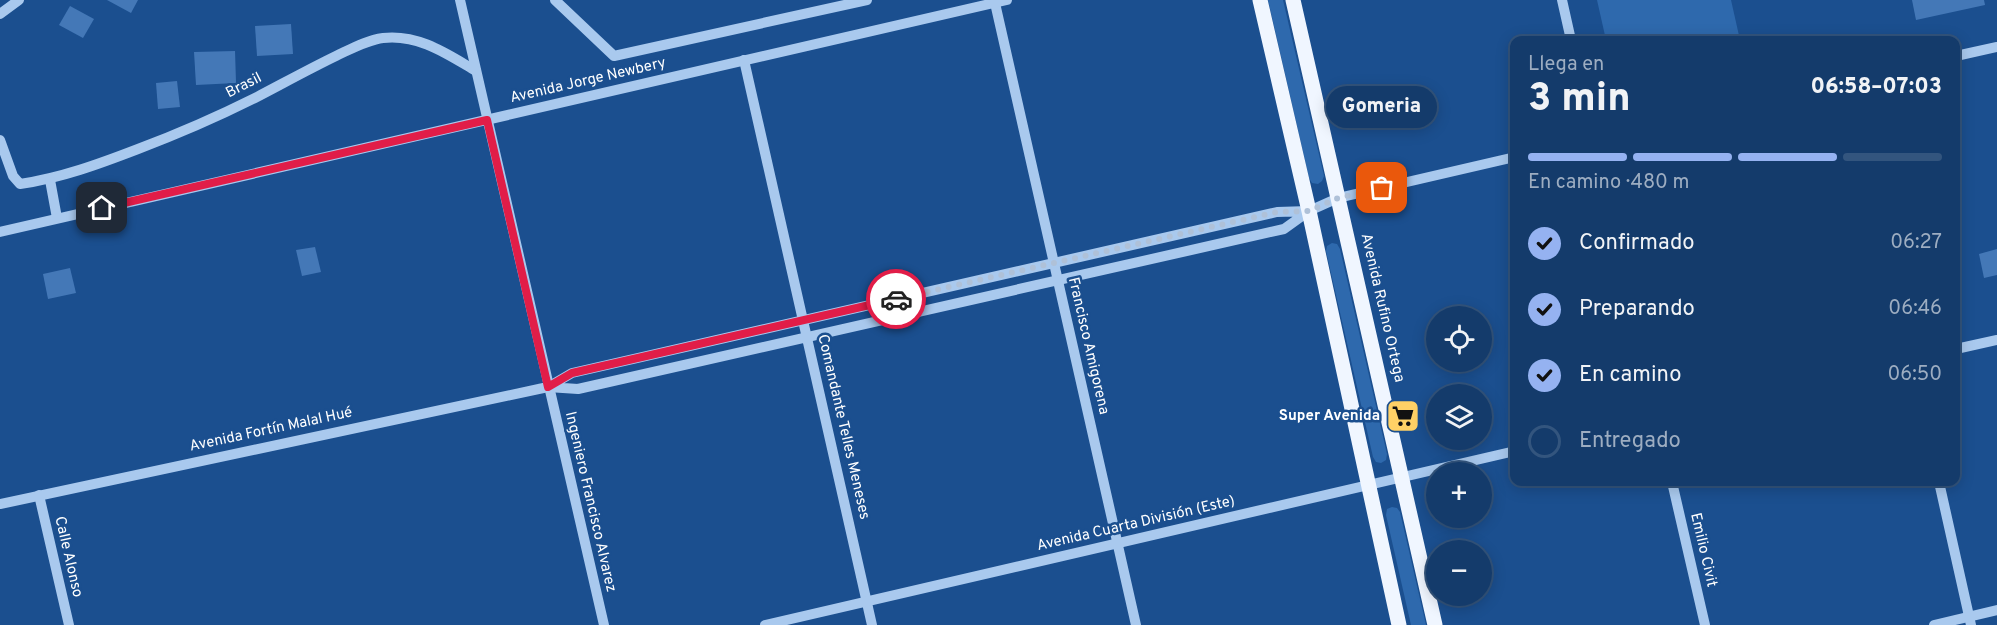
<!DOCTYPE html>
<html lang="es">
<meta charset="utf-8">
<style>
:root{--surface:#143b6b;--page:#1d4271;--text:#f1f3f6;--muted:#9dadc1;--line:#33557e;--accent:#95b2f1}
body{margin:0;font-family:Overpass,sans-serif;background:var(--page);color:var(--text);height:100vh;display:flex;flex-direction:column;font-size:22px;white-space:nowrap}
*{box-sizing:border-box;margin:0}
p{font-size:20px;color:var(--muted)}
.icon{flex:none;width:33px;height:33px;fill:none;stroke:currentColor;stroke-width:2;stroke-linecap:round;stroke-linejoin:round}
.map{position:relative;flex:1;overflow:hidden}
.side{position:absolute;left:1510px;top:36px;width:450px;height:450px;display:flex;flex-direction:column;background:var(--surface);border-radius:12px;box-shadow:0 3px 15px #0003,0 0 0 2px var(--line)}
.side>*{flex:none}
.controls{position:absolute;left:1426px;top:306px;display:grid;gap:12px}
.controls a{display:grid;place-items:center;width:66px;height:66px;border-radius:50%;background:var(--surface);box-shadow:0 3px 15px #0003,0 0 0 2px var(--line);font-size:30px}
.pin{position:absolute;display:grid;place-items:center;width:51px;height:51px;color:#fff;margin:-26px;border-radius:12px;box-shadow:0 3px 9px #0006}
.courier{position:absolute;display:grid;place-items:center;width:60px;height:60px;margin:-30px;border:4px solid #e11d48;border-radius:50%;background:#fff;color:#222;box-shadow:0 2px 8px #0007}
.bubble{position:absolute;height:42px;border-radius:21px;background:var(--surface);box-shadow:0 3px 15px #0003,0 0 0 2px var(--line);font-size:20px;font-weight:800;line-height:42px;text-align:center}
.headline em{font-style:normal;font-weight:800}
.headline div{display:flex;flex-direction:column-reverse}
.headline{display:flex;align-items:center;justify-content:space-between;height:102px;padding:0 18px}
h1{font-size:39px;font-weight:800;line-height:45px}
.bar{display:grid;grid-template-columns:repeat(4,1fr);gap:9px 6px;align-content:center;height:72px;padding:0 18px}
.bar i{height:8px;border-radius:4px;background:var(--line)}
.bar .selected{background:var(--accent)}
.bar p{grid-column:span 4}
ol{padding:0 18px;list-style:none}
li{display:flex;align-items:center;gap:18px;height:66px}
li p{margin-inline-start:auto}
li .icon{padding:6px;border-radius:50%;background:var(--accent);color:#111;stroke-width:4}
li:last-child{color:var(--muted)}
li i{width:33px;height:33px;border:3px solid var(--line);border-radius:50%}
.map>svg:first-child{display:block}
</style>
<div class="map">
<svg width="1997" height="625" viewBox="0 0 1997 625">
<rect width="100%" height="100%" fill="#1b4f8f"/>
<g fill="#2e69ad">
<polygon points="1268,0 1283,0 1324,176 1322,181 1318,184 1312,183 1309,178"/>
<polygon points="1597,0 1731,0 1740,40 1606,40"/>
<polygon points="1332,243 1337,244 1340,249 1387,454 1386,460 1381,463 1376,462 1373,457 1326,251 1327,246"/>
<polygon points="1392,507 1397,508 1400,512 1426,625 1411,625 1386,515 1387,509"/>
</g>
<g fill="#4478b7">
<polygon points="107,0 138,0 131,13"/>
<polygon points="1912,0 1984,0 1985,5 1916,20"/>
<polygon points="70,6 94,19 83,38 59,25"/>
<polygon points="291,24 293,54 257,56 255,26"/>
<polygon points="235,51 236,83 196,85 194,52"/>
<polygon points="177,81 180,107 158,109 156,83"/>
<polygon points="315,247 321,272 302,276 296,250"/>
<polygon points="1997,249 1997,275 1984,278 1979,254"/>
<polygon points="70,268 76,293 48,299 43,274"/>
</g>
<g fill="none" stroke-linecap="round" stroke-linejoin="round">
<g stroke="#a9c9ee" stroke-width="10">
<polyline points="460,0 604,625"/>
<polyline points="555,0 614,56 867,0"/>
<polyline points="1562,0 1571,40"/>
<polyline points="995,3 1136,625"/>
<polyline points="0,14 19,0"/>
<polyline points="1956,56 1997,47"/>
<polyline points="744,60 872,625"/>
<path d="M 0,140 L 13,176 L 20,184 C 61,178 99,164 138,149 C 178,134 217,117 255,98 C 282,84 309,69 336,56 C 351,49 367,40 383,38 C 419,34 447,54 476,71"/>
<polyline points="50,180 57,218"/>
<polyline points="1309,211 1338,198 1515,157"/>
<polyline points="0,232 1007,0"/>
<polyline points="1956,349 1997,340"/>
<polyline points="1672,482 1705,625"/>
<polyline points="1939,482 1971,625"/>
<polyline points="39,495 69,625"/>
<polyline points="0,504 548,387 578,389 1284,229 1309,211 1277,212 572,373 548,387"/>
<polyline points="765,625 1515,451"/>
<polyline points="1934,625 1997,610"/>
</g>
<g stroke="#f0f6ff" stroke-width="15">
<polyline points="1260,0 1309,211 1399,625"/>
<polyline points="1293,0 1435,625"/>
</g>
</g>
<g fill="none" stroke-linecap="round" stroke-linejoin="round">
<polyline stroke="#afc1d8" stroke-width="6" stroke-dasharray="0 10.8" points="896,299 1277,212 1309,211 1338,198 1382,188"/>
<polyline stroke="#e11d48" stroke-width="8" points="102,208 487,120 548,387 572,373 896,299"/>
</g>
<defs>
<g id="supermarket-square" transform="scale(1.725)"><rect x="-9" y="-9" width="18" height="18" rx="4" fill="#ffd166" stroke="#1b4f8f"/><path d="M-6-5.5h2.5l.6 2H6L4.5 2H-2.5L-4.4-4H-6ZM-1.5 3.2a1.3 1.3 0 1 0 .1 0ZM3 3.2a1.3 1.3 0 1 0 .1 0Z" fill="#111"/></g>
</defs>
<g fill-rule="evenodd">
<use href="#supermarket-square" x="1403" y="416"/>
</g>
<g text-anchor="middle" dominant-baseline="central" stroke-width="5" stroke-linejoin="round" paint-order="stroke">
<g font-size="15" fill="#fff" stroke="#1b4f8f">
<text transform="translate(588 81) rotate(-13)">Avenida Jorge Newbery</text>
<text transform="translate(244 86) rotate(-27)">Brasil</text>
<text transform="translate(1382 308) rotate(77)">Avenida Rufino Ortega</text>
<text transform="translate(1088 346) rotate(77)">Francisco Amigorena</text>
<text transform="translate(843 427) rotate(77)">Comandante Telles Meneses</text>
<text transform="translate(271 430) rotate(-12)">Avenida Fortín Malal Hué</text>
<text transform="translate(590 502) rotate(77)">Ingeniero Francisco Alvarez</text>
<text transform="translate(1136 524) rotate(-13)">Avenida Cuarta División (Este)</text>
<text transform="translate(1703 550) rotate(77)">Emilio Civit</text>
<text transform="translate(68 557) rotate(77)">Calle Alonso</text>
</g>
<g font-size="15" font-weight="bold" fill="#fff" stroke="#1b4f8f" text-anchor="end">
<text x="1380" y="416">Super Avenida</text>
</g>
</g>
</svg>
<div class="controls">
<a><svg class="icon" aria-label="locate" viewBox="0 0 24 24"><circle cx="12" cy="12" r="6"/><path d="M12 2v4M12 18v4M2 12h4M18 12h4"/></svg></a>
<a><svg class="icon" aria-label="layers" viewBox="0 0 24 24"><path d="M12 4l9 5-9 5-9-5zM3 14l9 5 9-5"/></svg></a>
<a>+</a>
<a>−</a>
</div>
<div class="pin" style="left:1382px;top:188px;background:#ea580c"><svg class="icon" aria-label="bag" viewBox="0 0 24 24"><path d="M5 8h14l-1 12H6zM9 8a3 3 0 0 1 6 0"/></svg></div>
<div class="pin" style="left:102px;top:208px;background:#1f2937"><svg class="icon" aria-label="home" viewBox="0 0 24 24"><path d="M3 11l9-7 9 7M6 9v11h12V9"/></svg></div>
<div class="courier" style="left:896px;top:299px"><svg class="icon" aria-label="car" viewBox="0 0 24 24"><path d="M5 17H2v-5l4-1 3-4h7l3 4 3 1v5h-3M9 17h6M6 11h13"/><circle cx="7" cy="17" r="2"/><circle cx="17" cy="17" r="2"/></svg></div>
<div class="bubble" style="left:1326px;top:86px;width:111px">Gomeria</div>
<section class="side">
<div class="headline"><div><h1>3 min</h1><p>Llega en</p></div><em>06:58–07:03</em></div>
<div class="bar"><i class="selected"></i><i class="selected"></i><i class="selected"></i><i></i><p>En camino · 480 m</p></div>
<ol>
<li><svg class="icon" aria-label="check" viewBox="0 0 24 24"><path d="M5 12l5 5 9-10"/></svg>Confirmado<p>06:27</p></li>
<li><svg class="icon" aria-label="check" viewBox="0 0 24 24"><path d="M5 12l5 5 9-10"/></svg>Preparando<p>06:46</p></li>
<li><svg class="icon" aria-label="check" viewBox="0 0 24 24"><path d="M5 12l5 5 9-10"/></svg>En camino<p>06:50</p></li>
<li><i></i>Entregado</li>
</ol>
</section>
</div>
